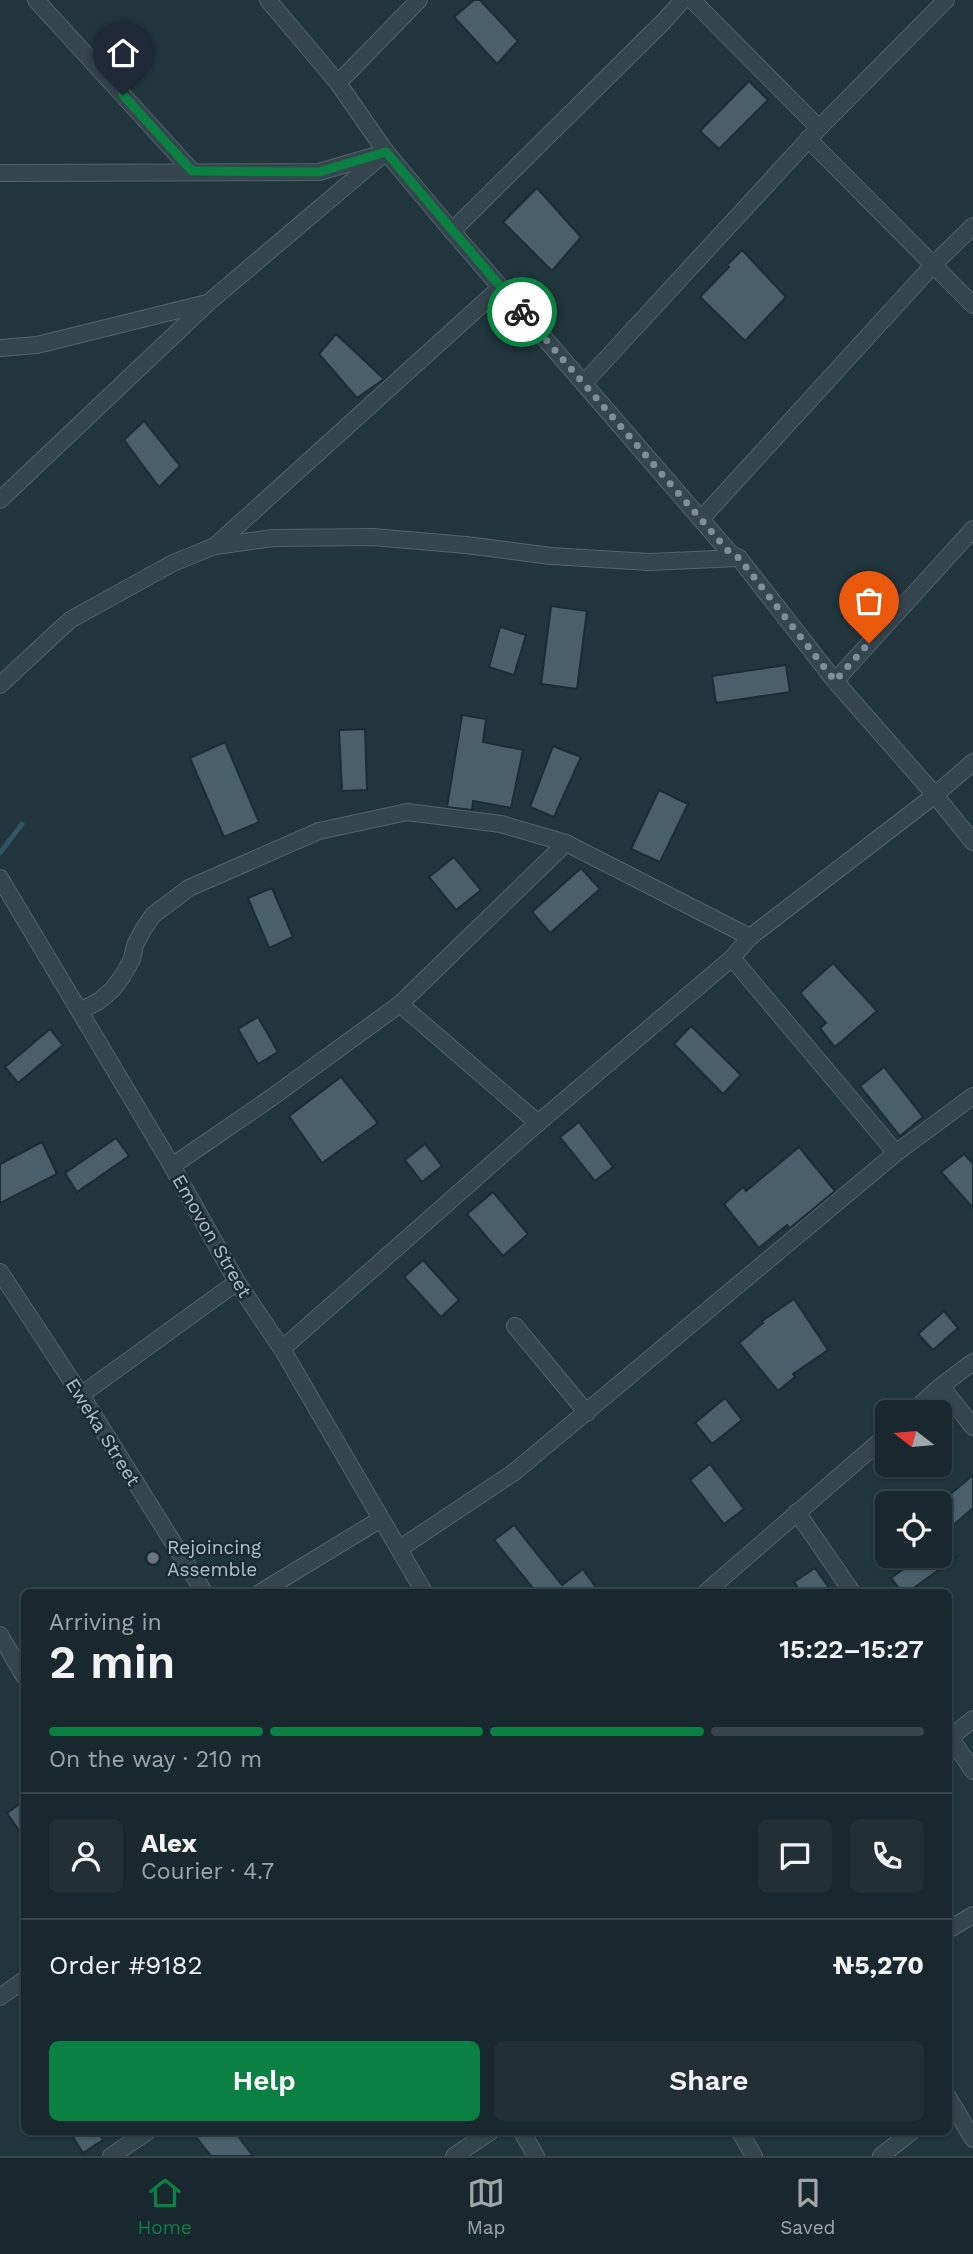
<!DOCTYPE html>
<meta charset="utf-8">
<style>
:root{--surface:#19282e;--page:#223036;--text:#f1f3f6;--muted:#9fa6aa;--line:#37444a;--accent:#0b8043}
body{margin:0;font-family:"Work Sans",sans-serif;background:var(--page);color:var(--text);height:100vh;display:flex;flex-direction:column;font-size:26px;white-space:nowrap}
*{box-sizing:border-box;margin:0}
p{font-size:23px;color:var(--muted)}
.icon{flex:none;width:38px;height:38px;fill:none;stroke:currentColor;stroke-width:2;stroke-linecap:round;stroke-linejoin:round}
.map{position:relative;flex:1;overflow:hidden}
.drawer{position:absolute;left:21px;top:1589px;width:931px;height:546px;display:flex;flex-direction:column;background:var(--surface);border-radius:10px;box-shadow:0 2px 5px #0004,0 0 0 2px var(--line)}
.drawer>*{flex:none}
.needle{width:46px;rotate:286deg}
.fabs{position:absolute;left:875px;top:1400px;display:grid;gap:14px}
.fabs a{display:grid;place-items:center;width:77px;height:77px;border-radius:10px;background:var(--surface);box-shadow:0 2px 5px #0004,0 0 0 2px var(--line);font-size:35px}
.pin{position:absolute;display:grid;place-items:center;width:60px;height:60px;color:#fff;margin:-72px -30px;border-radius:50% 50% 50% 0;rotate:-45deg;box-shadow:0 0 7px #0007}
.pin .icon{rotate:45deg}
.courier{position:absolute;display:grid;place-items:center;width:70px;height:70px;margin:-35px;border:5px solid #0b8043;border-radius:50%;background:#fff;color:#222;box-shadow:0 2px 9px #0007}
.headline em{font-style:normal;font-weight:600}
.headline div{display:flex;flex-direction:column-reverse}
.headline{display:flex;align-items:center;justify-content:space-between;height:119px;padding:0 28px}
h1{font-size:46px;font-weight:600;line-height:52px}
.bar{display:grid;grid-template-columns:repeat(4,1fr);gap:10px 7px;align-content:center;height:84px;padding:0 28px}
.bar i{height:9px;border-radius:5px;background:var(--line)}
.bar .active{background:var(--accent)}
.bar p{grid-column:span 4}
.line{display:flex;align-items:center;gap:18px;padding:0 28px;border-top:2px solid var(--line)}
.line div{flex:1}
.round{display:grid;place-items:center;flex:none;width:74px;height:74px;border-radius:10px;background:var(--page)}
.button{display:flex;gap:14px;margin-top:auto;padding:14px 28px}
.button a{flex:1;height:80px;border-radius:10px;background:var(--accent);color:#fff;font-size:28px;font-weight:600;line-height:80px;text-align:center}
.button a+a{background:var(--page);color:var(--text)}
.menu{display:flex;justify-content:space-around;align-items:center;height:98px;border-top:2px solid var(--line);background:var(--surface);font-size:19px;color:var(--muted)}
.menu a{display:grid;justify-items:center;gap:4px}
.menu .active{color:var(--accent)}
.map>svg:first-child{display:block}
</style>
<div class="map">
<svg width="973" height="2156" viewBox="0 0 973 2156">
<rect width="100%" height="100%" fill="#21353d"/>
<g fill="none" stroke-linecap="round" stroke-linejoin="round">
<polyline stroke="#315464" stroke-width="5" points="0,853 22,824"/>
</g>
<g fill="#495f69" stroke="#1c2c34" stroke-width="2">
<polygon points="474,0 480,0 518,41 497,64 454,17"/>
<polygon points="749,81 768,100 719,149 700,131"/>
<polygon points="537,188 581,237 552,271 503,222"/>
<polygon points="742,250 786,297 745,341 700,297 729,267 727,265"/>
<polygon points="336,334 384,379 357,398 319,354"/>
<polygon points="144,421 180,466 159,487 124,440"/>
<polygon points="551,606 587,611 577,689 541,684"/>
<polygon points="500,627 526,635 514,675 489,667"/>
<polygon points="786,665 790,692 716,703 712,676"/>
<polygon points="462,715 486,719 483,742 523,750 511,808 473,801 472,810 447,807"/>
<polygon points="365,729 367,790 342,791 339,730"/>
<polygon points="225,742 259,822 224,837 190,758"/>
<polygon points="553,746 581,757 554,817 530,807"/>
<polygon points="659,790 688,804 660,862 631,849"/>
<polygon points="454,857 481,890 456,910 429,877"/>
<polygon points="581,868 600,889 550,933 532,912"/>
<polygon points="272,888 293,937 269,948 248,898"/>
<polygon points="833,963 877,1011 835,1047 820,1028 826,1023 800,993"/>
<polygon points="258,1017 278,1052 258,1064 238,1029"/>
<polygon points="691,1026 741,1075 723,1094 674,1044"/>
<polygon points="50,1029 63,1045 18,1083 5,1067"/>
<polygon points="884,1067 923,1117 900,1136 860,1086"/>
<polygon points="341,1077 378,1123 322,1163 289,1116"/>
<polygon points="579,1122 613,1167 595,1181 560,1137"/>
<polygon points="116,1138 129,1156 77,1192 65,1173"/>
<polygon points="42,1142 57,1174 0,1203 0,1164"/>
<polygon points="425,1144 442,1166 422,1182 405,1160"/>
<polygon points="799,1147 835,1191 790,1228 787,1225 759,1248 724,1204 743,1187 746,1191"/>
<polygon points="964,1154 973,1164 973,1208 941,1172"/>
<polygon points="493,1192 528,1234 503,1256 467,1214"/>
<polygon points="423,1260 459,1300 441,1317 404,1277"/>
<polygon points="794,1299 828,1350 793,1374 795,1377 778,1391 739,1343 763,1323 762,1321"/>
<polygon points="944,1311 958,1328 933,1350 918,1334"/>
<polygon points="725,1398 742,1420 712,1444 695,1423"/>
<polygon points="710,1464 744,1509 724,1524 690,1480"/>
<polygon points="973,1475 973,1508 940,1537 940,1503"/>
<polygon points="514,1525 562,1585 583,1569 599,1592 536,1592 494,1540"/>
<polygon points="921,1556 958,1556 908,1592 902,1592 891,1578"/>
<polygon points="815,1568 832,1592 801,1592 794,1582"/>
<polygon points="24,1801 24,1838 7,1813"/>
<polygon points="70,2132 98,2132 103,2140 83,2153"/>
<polygon points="192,2132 235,2132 253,2156 211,2156"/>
</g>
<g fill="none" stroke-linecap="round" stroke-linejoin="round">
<g stroke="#53636b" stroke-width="18">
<g id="minor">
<polyline points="36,0 192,171"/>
<polyline points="268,0 338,83 386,152 452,231 730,553 739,558 835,681 935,795 973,842"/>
<polyline points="338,83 419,0"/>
<polyline points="819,128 946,0"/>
<polyline points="808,139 973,305"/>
<polyline points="0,173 319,172 377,155"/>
<polyline points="452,231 664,21 683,0"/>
<polyline points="0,348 37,345 207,303"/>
<polyline points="584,383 819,128 692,0"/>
<polyline points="0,500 209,302 386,152"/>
<polyline points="701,519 934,264 973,226"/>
<polyline points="215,546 501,287"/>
<polyline points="835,681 973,529"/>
<polyline points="0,685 70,620 173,563 215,546 273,538 373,537 466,545 551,556 649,562 739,558"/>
<polyline points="0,878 172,1166 237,1282 282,1349 424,1592"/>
<polyline points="732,958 896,1153"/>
<polyline points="400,1004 538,1123"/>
<polyline points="80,1011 99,1001 112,990 122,977 132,959 135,945 143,930 153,915 189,888 319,831 407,812 501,824 566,843 750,937"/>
<polyline points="172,1166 271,1098 400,1004 566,843"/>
<polyline points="0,1272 81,1395 204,1592"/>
<polyline points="515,1326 587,1413"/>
<polyline points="282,1349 538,1123 732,958 750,937 935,795 973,762"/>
<polyline points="941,1386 973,1427"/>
<polyline points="81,1395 237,1282"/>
<polyline points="912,1412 941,1386 973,1362"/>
<polyline points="797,1512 852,1592"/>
<polyline points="399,1549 513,1473 896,1153 973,1096"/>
<polyline points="261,1592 381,1519"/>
<polyline points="706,1592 887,1435"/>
<polyline points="0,1635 24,1676"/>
<polyline points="948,1734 973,1771"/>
<polyline points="951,1737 973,1719"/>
<polyline points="948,1930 973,1915"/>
<polyline points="0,1997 24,1980"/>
<polyline points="948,2097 973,2139"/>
<polyline points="522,2132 536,2156"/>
<polyline points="740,2132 754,2156"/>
<polyline points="111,2156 147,2132"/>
<polyline points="454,2156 490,2132"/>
<polyline points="881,2156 911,2132"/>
</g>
</g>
<use href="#minor" stroke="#35454d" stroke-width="16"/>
</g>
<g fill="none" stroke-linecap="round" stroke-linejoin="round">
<polyline stroke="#7e8f98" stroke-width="7" stroke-dasharray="0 12.6" points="522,312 730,553 739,558 835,681 869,643"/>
<polyline stroke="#0b8043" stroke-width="9" points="123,95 192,171 319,172 386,152 522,312"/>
</g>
<circle fill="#6b7280" stroke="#1a2a32" stroke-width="2.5" cx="153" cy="1558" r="7"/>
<g text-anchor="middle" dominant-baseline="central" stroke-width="5" stroke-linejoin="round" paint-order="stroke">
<g font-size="19" fill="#b0c0c9" stroke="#1a2a32">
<text transform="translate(212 1236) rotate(60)">Emovon Street</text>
<text transform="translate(103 1432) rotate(58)">Eweka Street</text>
</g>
<g font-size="19" fill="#b0c0c9" stroke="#1a2a32" text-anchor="start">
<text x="167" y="1547">Rejoincing<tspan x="167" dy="22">Assemble</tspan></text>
</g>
</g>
</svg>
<div class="fabs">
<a><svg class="needle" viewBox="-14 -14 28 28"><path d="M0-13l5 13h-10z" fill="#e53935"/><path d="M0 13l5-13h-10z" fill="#9fa6aa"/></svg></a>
<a><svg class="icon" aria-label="locate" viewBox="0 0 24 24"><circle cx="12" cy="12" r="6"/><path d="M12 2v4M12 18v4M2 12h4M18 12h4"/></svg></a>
</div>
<div class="pin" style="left:869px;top:643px;background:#ea580c"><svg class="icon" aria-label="bag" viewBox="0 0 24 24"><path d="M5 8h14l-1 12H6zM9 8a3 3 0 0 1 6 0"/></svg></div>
<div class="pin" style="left:123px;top:95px;background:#1f2937"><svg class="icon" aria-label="home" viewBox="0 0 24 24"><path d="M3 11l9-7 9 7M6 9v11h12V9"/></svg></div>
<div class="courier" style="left:522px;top:312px"><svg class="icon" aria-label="bike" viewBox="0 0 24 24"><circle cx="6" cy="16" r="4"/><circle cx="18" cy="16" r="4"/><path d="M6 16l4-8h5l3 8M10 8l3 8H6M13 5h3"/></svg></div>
<section class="drawer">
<div class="headline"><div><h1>2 min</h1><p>Arriving in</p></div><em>15:22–15:27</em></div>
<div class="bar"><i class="active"></i><i class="active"></i><i class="active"></i><i></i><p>On the way · 210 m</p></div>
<div class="line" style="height:126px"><a class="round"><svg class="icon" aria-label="person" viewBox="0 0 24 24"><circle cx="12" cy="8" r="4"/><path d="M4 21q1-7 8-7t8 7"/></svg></a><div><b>Alex</b><p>Courier · 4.7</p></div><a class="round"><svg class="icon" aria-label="chat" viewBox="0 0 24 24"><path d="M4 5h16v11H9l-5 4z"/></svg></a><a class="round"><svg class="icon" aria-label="phone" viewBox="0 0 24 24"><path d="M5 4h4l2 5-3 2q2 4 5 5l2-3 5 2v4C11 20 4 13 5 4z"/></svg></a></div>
<div class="line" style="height:91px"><div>Order #9182</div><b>₦5,270</b></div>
<div class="button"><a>Help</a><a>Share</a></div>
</section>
</div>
<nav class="menu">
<a class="active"><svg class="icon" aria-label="home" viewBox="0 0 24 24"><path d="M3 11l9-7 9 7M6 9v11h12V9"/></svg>Home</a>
<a><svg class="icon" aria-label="map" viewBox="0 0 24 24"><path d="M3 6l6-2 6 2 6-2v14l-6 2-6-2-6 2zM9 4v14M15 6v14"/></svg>Map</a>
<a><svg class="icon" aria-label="saved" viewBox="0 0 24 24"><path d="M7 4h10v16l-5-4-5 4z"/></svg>Saved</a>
</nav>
